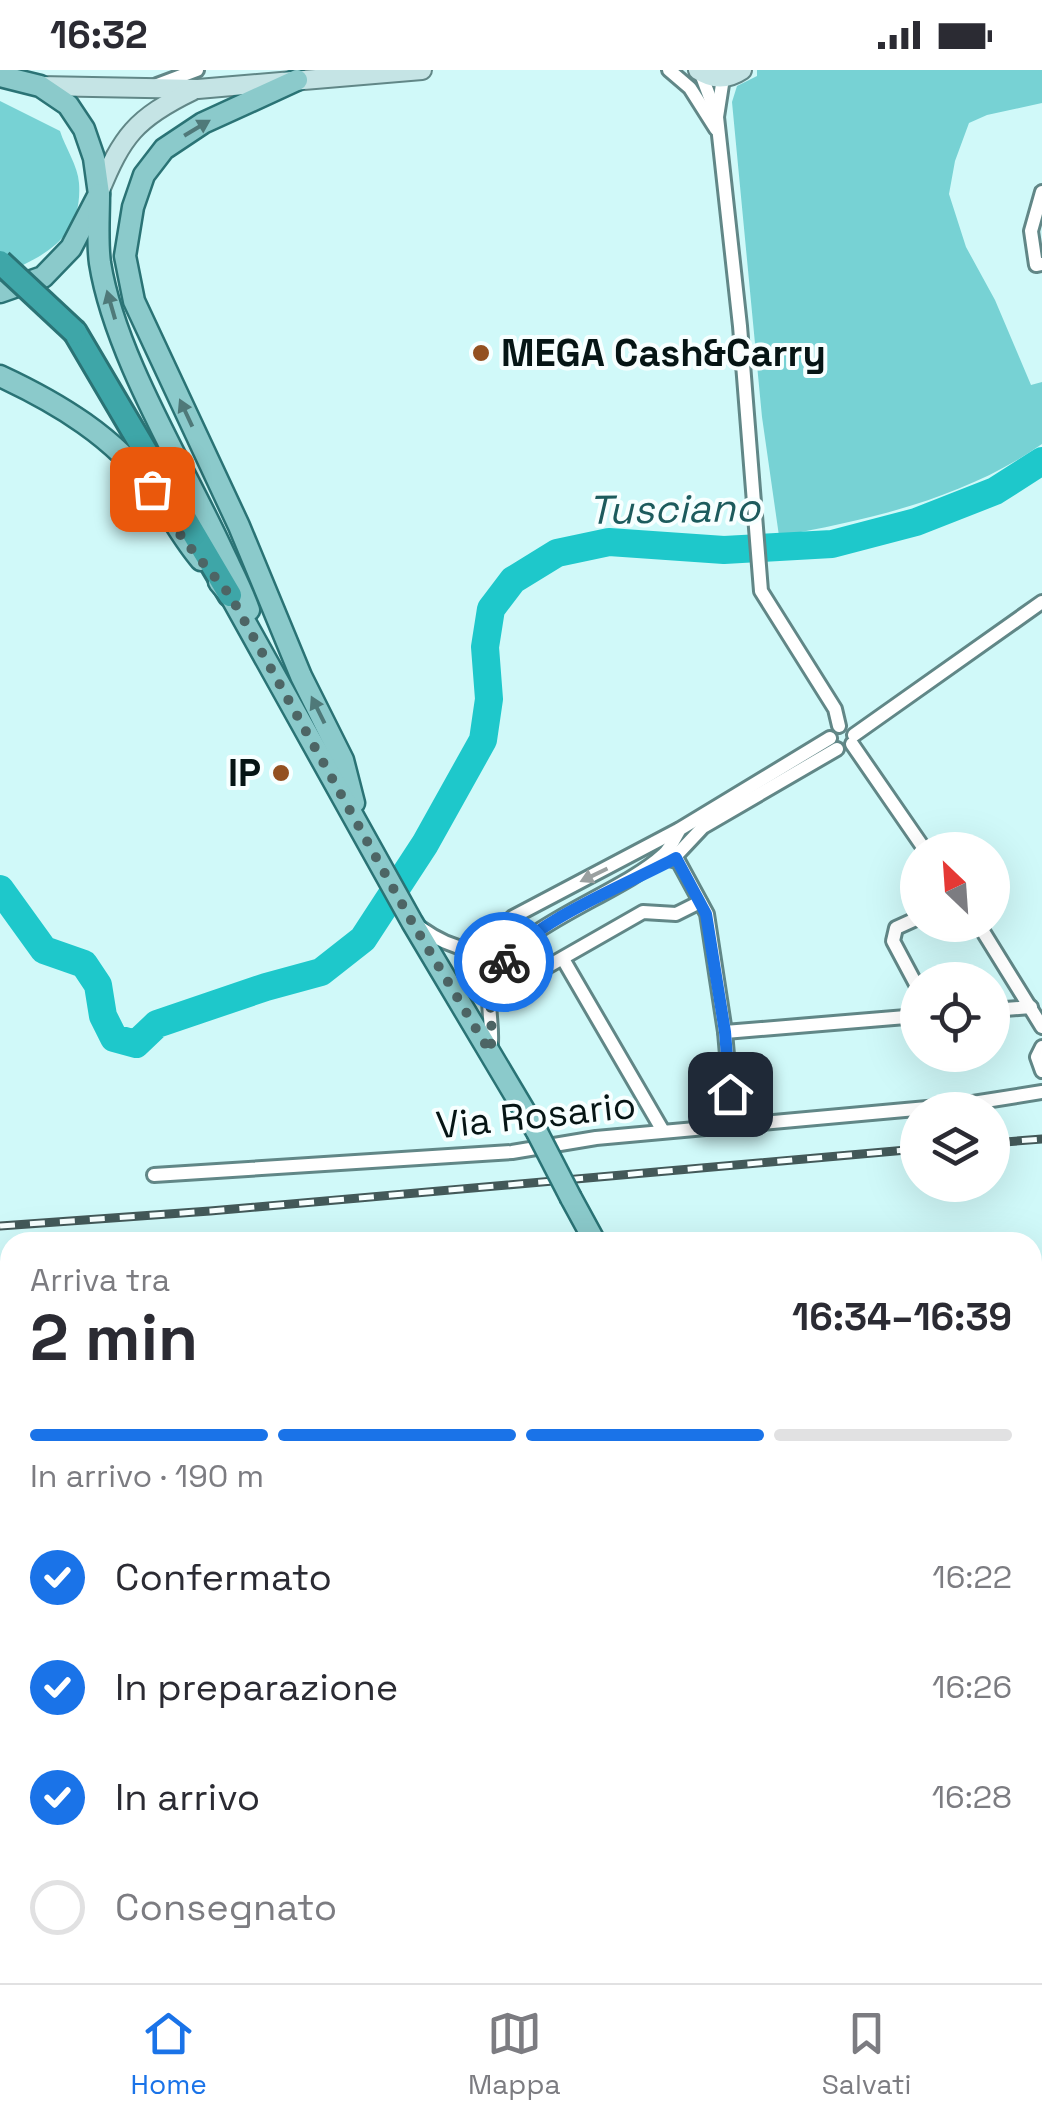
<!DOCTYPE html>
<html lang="it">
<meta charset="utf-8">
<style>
:root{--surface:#fff;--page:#f2f2f3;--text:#2b2b33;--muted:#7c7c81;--line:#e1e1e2;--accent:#1a73e8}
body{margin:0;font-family:"Space Grotesk",sans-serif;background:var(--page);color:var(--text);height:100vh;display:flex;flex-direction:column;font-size:38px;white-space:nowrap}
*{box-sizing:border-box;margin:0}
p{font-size:32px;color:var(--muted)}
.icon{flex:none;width:55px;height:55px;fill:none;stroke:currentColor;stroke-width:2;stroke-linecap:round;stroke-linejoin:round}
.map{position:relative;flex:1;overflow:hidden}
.details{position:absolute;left:0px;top:1162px;width:1042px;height:752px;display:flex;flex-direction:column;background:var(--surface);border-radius:30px 30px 0 0;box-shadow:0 10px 40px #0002}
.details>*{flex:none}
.needle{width:65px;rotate:335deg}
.fabs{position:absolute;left:900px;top:762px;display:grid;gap:20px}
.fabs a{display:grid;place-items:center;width:110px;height:110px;border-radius:50%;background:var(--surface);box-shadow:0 10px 40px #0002;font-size:50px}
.pin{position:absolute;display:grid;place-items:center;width:85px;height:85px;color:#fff;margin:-42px;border-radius:20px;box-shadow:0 5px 15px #0006}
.courier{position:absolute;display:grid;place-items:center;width:100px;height:100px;margin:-50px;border:8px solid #1a73e8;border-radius:50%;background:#fff;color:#222;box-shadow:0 2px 12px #0007}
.headline em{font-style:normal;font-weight:800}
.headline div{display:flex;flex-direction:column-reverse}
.headline{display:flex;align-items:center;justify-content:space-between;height:170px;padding:0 30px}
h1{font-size:65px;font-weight:800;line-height:75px}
.bar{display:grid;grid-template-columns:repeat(4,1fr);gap:15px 10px;align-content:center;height:120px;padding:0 30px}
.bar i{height:12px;border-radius:8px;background:var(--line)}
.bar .active{background:var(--accent)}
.bar p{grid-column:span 4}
ol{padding:0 30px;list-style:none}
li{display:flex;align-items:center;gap:30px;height:110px}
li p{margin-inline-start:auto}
li .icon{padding:10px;border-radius:50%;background:var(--accent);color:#fff;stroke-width:4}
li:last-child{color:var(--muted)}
li i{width:55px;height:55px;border:5px solid var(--line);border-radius:50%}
.status{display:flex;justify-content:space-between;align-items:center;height:70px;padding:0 50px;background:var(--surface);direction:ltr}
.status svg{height:28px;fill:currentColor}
.menu{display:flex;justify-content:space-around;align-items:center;height:140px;border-top:2px solid var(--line);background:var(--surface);font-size:28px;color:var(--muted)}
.menu a{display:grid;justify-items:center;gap:5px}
.menu .active{color:var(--accent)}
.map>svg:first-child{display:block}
</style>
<div class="status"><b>16:32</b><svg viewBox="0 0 49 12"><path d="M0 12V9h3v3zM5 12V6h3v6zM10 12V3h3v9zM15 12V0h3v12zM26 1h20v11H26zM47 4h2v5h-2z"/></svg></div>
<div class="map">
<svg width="1042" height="1913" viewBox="0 0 1042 1913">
<rect width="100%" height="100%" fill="#d0f9f9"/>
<g fill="#77d2d4">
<path d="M 757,0 L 1042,0 L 1042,33 L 987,45 L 969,53 L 955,91 L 949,124 L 966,177 L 995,230 L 1031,315 L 1042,312 L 1042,374 C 965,428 869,450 779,466 L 762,347 L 732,32 L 737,16 L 757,6 Z"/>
<path d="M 0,31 L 60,61 C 65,77 78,96 79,113 C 83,169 43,187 0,205 Z"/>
</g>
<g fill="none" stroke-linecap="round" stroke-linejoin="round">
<polyline stroke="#1ec8cb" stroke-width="28" points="0,819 44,880 84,894 98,915 103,946 114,968 136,974 157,954 266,917 321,902 363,869 425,774 483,670 489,629 485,577 491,539 513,510 557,483 609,472 724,480 832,474 916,452 995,421 1042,391"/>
<g stroke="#618787" stroke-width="18">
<g id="street">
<polyline points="669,0 690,18 716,59"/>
<polyline points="700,1 716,44"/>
<polyline points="723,8 717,47 740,256 761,521 835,639 839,656"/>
<polyline points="157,15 197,0"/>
<polyline points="1042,122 1031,161 1036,195 1042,194"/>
<polyline points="854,665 1042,532"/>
<polyline points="852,674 925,780"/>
<polyline points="676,787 707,844 725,962 733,1054"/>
<polyline points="672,790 703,757 837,679"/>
<polyline points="918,848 896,858 893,871 918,918"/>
<polyline points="979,855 1042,957"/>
<path d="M 421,858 C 453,881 482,886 519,873"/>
<polyline points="506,868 504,855 513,847 678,760"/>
<polyline points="563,889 663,1061"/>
<polyline points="520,895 527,900 538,902 643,842 676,844 700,832"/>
<polyline points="992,940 1031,937"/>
<polyline points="725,962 918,946"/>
<polyline points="1042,977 1037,987 1042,1001"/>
<path d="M 490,982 C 495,957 483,931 494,906 C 515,856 621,824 663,785 C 671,778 675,767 680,759 L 830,668"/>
<polyline points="154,1105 512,1082 596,1068 960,1035 1042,1022"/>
<polyline points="1032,1446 1040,1453 1032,1461"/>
</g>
</g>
<g stroke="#618787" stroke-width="22">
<g id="secondary">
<path d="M 698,0 C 713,10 727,10 742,0"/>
<polyline points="40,16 198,19 422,0"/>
<path d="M 99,123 C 122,66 136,48 192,21"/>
<polyline points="1032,1311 1042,1311"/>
<polyline points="0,1548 10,1538"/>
<polyline points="1032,1591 1042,1581"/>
</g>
</g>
<g stroke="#2a7375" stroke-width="25">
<g id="primary">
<polyline points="0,6 40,16 68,35 84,59 94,88 99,124 71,178 43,207 0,222"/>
<polyline points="297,10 203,53 164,79 144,105 133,137 125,186 134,231 239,456 301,606 343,690 354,733"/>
<path d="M 99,124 C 99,146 97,171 100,193 C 115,287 184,396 224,484 C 233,503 242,520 249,540"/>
<path d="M 0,306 C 58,333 115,367 153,420 C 170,443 182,468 201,490"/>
<polyline points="219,512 230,525 412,852 537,1062"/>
<polyline points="571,1128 595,1172"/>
<polyline points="1002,1905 1007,1913"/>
</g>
</g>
<g stroke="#2a7375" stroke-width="28">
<polyline id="highway" points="75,262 230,525"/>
</g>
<use href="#street" stroke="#fff" stroke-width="12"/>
<use href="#secondary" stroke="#c5e4e5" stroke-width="18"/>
<use href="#primary" stroke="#8bcacb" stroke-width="20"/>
<use href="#highway" stroke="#3ea6a8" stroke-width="22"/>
<g stroke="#435959" stroke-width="9">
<g id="rail">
<polyline points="992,1073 1042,1069"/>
<polyline points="0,1156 210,1141 918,1079"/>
</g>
</g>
<use href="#rail" stroke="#f7ffff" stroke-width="5" stroke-dasharray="15" stroke-linecap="butt"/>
<g stroke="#2a7375" stroke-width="25" stroke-linecap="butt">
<polyline id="primary-bridge" points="537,1062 571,1128"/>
</g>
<g stroke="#2a7375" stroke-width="28" stroke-linecap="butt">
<polyline id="highway-bridge" points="0,192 75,262"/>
</g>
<use href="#primary-bridge" stroke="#8bcacb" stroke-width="20"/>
<use href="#highway-bridge" stroke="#3ea6a8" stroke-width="22"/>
</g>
<defs><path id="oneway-solid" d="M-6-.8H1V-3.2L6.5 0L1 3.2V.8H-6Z" transform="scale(2.5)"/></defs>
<g fill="#4f7979">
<use href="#oneway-solid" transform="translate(197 58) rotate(-31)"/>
<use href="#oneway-solid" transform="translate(111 235) rotate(-106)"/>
<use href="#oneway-solid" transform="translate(186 343) rotate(-115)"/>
<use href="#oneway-solid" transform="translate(318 640) rotate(-116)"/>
</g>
<use fill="#9ba1a1" href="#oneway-solid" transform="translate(594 805) rotate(154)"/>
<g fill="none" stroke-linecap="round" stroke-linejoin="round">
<path stroke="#4d6565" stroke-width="10" stroke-dasharray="0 18" d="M 152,419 L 183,469 L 230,525 L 412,852 L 490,982 C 496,949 481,921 504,892"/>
<path stroke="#1a73e8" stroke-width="12" d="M 504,892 C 537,849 628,814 676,788 L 706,844 L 725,962 L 730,1024"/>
</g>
<g fill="#935020" stroke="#f7ffff" stroke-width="4">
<circle cx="481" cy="283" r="10"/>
<circle cx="281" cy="703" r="10"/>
</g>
<g text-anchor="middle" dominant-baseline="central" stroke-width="8" stroke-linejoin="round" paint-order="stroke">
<g font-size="38" font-weight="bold" fill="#061515" stroke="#f7ffff" text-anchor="start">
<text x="501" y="283">MEGA Cash&amp;Carry</text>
<text x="261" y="703" text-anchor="end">IP</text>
</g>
<g font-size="38" fill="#061515" stroke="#f7ffff">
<text transform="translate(536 1045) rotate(-6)">Via Rosario</text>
</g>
<g font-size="40" font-style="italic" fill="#1d5b5d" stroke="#f7ffff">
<text transform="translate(674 439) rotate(-1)">Tusciano</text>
</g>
</g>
</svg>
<div class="fabs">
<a><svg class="needle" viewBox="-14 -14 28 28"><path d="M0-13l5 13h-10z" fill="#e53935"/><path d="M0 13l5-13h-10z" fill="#7c7c81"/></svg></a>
<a><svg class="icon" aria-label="locate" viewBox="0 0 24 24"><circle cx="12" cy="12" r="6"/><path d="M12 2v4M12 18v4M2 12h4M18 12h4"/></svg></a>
<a><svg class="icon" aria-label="layers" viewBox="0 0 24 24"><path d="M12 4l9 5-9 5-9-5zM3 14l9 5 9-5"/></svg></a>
</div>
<div class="pin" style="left:152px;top:419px;background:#ea580c"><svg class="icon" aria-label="bag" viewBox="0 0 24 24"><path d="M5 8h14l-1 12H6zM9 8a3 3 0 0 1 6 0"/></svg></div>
<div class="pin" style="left:730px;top:1024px;background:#1f2937"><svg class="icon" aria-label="home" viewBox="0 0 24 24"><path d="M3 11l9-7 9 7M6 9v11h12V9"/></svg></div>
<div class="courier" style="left:504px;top:892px"><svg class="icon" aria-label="bike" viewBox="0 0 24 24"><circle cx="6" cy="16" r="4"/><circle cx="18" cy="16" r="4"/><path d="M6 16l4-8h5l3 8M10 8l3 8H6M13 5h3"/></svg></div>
<section class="details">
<div class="headline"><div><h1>2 min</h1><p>Arriva tra</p></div><em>16:34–16:39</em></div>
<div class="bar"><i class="active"></i><i class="active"></i><i class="active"></i><i></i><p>In arrivo · 190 m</p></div>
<ol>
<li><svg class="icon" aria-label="check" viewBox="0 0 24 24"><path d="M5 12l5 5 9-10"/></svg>Confermato<p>16:22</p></li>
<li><svg class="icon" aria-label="check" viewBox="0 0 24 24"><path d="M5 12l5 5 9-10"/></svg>In preparazione<p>16:26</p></li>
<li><svg class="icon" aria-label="check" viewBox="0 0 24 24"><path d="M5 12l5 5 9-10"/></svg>In arrivo<p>16:28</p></li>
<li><i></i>Consegnato</li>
</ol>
</section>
</div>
<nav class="menu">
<a class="active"><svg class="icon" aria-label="home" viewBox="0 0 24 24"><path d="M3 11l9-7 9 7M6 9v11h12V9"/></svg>Home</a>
<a><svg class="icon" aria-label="map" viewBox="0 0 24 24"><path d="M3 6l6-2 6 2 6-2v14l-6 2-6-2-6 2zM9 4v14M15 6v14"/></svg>Mappa</a>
<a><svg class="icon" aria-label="saved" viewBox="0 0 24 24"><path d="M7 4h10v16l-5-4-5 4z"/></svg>Salvati</a>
</nav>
